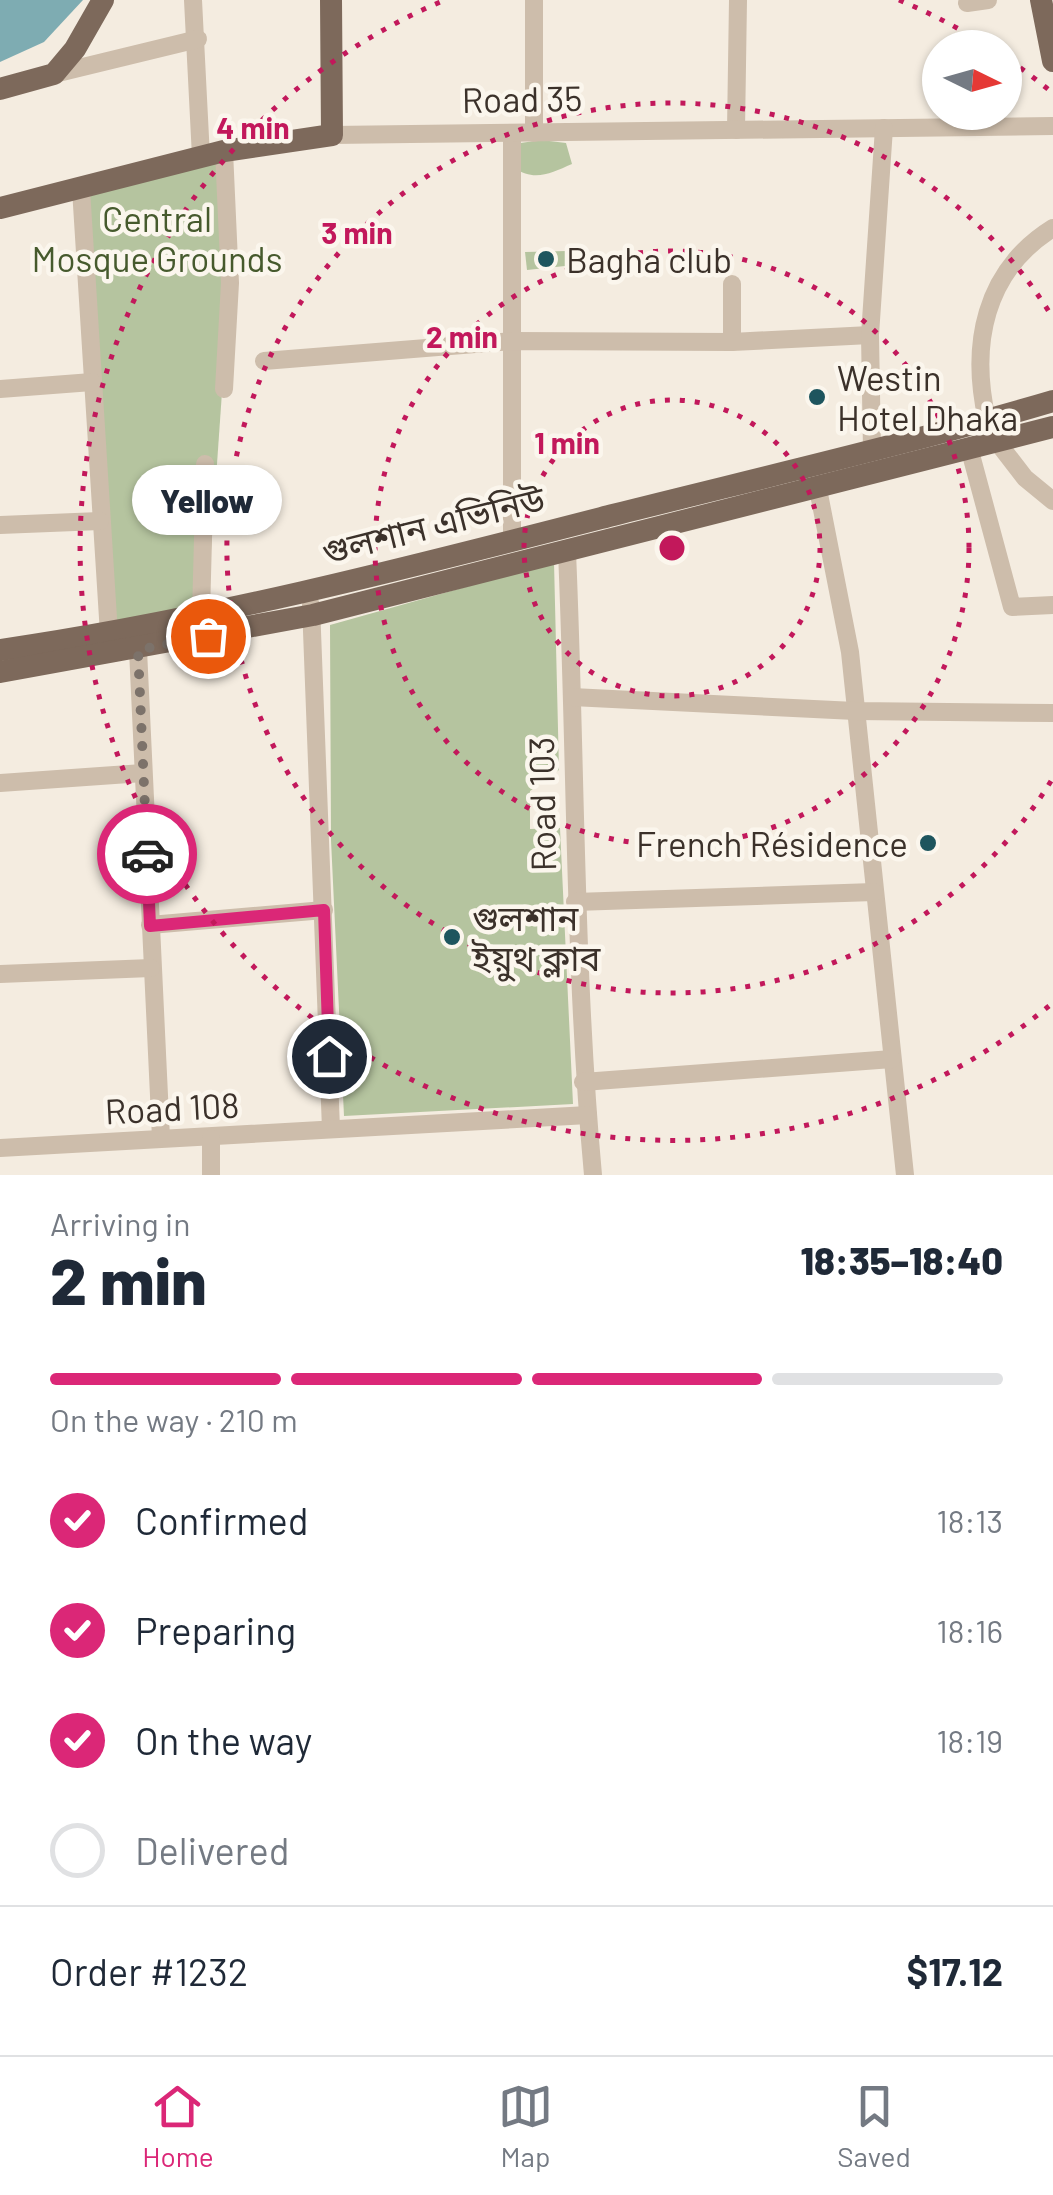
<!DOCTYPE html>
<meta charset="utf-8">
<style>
:root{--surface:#fff;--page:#f2f2f3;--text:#1f2937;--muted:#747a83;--line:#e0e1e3;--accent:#db2777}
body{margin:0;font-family:Barlow,"Noto Sans Bengali",sans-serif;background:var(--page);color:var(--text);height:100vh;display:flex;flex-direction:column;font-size:38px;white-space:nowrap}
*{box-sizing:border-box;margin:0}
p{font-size:32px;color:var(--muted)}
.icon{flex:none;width:55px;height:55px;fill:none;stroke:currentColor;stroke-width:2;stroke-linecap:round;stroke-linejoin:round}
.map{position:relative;height:1175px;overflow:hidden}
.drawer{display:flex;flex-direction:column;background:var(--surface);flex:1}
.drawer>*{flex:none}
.needle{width:65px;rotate:95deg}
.fabs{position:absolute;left:922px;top:30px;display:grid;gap:20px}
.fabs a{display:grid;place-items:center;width:100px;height:100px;border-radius:50%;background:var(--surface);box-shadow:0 2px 8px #0004;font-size:50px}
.pin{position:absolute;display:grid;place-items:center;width:85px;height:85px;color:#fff;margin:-42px;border:5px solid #fff;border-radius:50%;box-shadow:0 2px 10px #0007}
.courier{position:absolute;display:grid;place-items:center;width:100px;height:100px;margin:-50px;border:8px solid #db2777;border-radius:50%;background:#fff;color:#222;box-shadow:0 2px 12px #0007}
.bubble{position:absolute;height:70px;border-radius:35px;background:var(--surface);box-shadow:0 2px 8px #0004;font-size:32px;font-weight:800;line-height:70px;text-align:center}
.overview em{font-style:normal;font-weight:800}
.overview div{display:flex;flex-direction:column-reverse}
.overview{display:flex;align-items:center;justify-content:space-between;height:170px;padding:0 50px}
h1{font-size:65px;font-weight:800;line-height:75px}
.bar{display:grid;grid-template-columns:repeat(4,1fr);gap:15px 10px;align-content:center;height:120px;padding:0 50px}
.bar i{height:12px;border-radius:8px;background:var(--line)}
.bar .active{background:var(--accent)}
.bar p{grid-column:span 4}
.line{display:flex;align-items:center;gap:25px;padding:0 50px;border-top:2px solid var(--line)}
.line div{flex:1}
ol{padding:0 50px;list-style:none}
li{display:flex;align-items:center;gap:30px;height:110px}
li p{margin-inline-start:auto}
li .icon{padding:10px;border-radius:50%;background:var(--accent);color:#fff;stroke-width:4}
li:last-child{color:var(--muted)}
li i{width:55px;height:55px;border:5px solid var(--line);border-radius:50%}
.menu{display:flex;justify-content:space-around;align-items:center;height:140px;border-top:2px solid var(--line);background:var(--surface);font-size:28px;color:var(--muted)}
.menu a{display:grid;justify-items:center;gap:5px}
.menu .active{color:var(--accent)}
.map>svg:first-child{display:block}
</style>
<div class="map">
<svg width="1053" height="1175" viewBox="0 0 1053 1175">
<rect width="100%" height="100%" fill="#f4ece0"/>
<g fill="#b5c49f">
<path d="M 541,140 L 566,143 L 572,164 C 551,173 535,182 514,168 L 514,144 Z"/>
<polygon points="222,147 222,392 207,608 111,627 85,190"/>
<polygon points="567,251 565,266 527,270 525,252"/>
<polygon points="554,562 559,770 530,791 530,829 560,828 573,1104 344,1116 331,840 330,625"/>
</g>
<polygon fill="#7eacb2" points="0,0 83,0 44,42 0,62"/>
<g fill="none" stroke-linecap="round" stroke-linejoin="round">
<g stroke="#cdbdab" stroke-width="18">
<polyline points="193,0 201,157"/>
<polyline points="534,0 534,133"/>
<polyline points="967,3 988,0"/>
<polyline points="54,74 198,39"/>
<polyline points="736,130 738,0"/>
<polyline points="512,133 512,541"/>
<polyline points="332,135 1053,126"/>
<polyline points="81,189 109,634"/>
<polyline points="732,342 732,284"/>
<polyline points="264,361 514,341 732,342 870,335"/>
<polyline points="0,389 92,382"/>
<polyline points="224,389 230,283 224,151"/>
<path d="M 987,420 C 970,345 984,271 1053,228"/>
<polyline points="998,443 1025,478 1053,501"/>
<polyline points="872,451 870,335 884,128"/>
<polyline points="970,451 1012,607 1053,605"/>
<polyline points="818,489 850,652 905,1175"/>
<polyline points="0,525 100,521"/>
<path d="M 567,552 C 576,760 574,968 593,1175"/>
<polyline points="311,605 331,1129"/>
<polyline points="201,614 205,464"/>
<polyline points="138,650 161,1138"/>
<polyline points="572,697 855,711 1053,713"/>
<polyline points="0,783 143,773"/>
<polyline points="575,902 874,892"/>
<polyline points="150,925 324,910"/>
<polyline points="0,974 151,968"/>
<polyline points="583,1082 892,1059"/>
<polyline points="0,1148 588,1115"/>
<polyline points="211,1175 211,1138"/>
</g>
<g stroke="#7d695b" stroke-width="22">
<polyline points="1041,0 1053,61"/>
<polyline points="0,89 54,74 75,49 103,0"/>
<polyline points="0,208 224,151 332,135 331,0"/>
<path d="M 0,650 C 207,620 411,567 613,515 C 760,478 908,444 1053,401"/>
<polyline points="0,672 313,615 1053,427"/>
</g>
</g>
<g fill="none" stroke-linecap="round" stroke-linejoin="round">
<polyline stroke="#7c726a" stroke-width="10" stroke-dasharray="0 18" points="147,854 138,650 208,636"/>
<polyline stroke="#db2777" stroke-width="12" points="147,854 150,926 324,910 329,1056"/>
</g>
<g fill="none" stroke="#c2185b" stroke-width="5" stroke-dasharray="5 10">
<circle cx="672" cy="548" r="148"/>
<circle cx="672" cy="548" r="297"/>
<path d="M1051 781A445 445 0 1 1 1051 315"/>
<path d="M1049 1006A593 593 0 1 1 445 0M899 0A593 593 0 0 1 986 45M1008 59A593 593 0 0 1 1049 90"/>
</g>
<g fill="#1e555e" stroke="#fbf6ed" stroke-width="4">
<circle cx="546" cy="259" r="10"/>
<circle cx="817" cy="397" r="10"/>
<circle cx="928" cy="843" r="10"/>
<circle cx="452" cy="937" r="10"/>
</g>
<g text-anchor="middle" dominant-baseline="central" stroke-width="9" stroke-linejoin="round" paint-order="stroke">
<g font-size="35" fill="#3b312a" stroke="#fbf6ed">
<text transform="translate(522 98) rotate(-1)">Road 35</text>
<text transform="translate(433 524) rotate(-14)">গুলশান এভিনিউ</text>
<text transform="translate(541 804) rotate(-91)">Road 103</text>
<text transform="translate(172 1107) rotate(-3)">Road 108</text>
</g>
<g font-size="35" fill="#465a2d" stroke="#fbf6ed">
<text x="157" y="218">Central<tspan x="157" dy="40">Mosque Grounds</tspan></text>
</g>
<g font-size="35" fill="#3b312a" stroke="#fbf6ed" text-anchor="start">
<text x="566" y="259">Bagha club</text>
<text x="837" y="377">Westin<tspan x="837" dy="40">Hotel Dhaka</tspan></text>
<text x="908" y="843" text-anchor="end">French Résidence</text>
<text x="472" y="917">গুলশান<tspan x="472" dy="40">ইয়ুথ ক্লাব</tspan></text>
</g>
</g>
<circle cx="672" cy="548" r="15" fill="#c2185b" stroke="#fbf6ed" stroke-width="5"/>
<g font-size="30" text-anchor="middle" font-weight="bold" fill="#c2185b" stroke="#fbf6ed" stroke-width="9" stroke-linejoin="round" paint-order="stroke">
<text x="253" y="139">4 min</text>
<text x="357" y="244">3 min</text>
<text x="462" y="348">2 min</text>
<text x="567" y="454">1 min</text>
</g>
</svg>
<div class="fabs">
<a><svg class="needle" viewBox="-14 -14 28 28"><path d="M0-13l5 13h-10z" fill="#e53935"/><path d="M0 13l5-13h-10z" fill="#747a83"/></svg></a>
</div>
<div class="pin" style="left:208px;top:636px;background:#ea580c"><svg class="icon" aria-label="bag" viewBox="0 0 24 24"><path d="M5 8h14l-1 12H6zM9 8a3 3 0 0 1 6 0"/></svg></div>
<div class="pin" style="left:329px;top:1056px;background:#1f2937"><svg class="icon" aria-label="home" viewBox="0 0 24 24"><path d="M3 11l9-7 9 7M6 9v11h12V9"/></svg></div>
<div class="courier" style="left:147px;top:854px"><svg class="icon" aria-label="car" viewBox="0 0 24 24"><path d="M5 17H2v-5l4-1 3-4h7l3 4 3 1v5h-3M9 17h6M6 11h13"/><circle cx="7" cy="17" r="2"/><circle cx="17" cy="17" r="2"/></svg></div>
<div class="bubble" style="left:132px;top:465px;width:150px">Yellow</div>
</div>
<section class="drawer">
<div class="overview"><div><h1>2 min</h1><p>Arriving in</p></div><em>18:35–18:40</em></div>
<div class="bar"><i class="active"></i><i class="active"></i><i class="active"></i><i></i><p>On the way · 210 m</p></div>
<ol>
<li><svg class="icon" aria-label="check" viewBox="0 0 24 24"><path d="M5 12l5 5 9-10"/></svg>Confirmed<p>18:13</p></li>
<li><svg class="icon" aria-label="check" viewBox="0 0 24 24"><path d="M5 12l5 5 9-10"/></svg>Preparing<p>18:16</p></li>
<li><svg class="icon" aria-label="check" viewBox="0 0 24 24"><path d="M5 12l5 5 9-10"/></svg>On the way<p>18:19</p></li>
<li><i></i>Delivered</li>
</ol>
<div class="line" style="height:130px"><div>Order #1232</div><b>$17.12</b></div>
</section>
<nav class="menu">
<a class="active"><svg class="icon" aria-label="home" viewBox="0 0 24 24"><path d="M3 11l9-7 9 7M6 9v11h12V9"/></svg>Home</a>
<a><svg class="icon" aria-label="map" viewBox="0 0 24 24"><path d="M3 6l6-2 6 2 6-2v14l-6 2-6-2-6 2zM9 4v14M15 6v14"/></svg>Map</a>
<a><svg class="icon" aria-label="saved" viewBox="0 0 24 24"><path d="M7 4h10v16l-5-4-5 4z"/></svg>Saved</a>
</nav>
